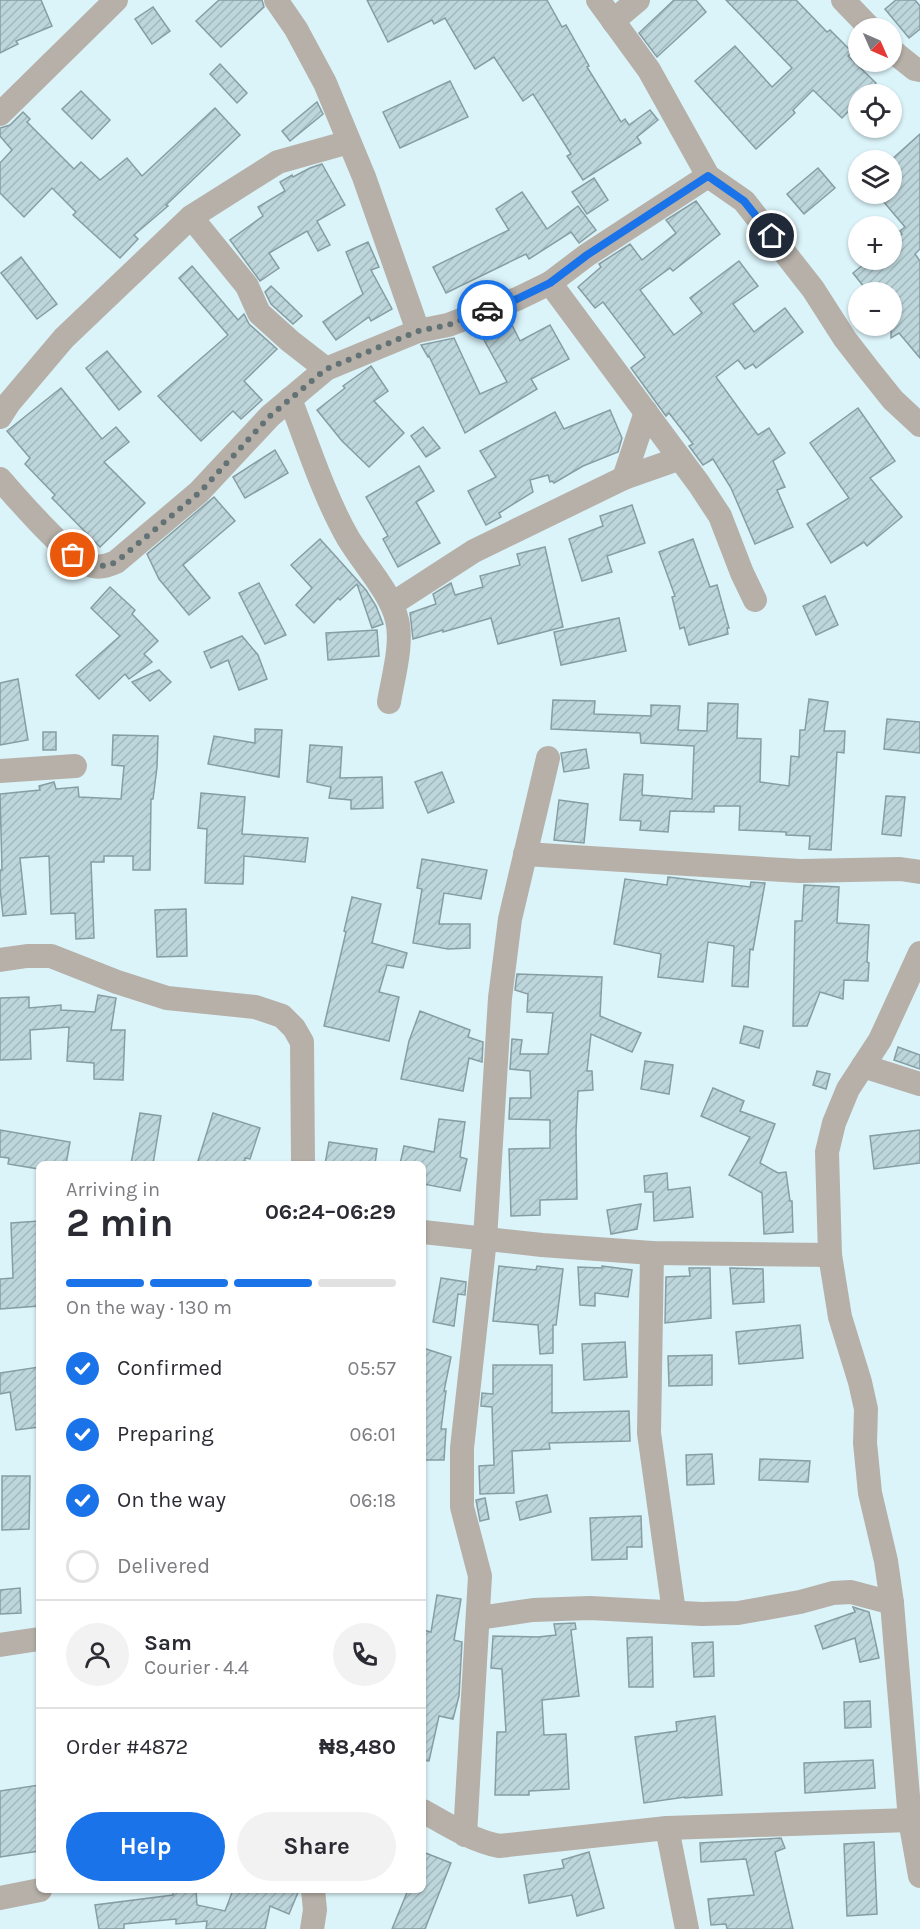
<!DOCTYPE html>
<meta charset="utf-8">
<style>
:root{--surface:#fff;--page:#f2f2f3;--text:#2b2b33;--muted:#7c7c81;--line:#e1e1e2;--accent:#1a73e8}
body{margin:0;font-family:Karla,sans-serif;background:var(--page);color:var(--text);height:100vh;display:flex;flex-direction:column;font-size:22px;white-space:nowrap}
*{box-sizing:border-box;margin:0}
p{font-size:20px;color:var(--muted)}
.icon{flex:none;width:33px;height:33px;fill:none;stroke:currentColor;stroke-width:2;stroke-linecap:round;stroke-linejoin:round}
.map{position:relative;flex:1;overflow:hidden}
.details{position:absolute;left:36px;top:1161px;width:390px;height:732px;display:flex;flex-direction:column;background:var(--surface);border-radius:9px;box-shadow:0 2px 4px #0004}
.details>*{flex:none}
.needle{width:39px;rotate:135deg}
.tools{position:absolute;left:848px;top:18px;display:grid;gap:12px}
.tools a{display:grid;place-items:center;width:54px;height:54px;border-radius:50%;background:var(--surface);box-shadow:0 2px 4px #0004;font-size:30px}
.pin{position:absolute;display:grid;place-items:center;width:51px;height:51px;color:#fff;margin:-26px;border:3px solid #fff;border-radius:50%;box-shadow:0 2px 6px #0007}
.courier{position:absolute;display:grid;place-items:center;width:60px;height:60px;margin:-30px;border:4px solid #1a73e8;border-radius:50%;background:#fff;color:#222;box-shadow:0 2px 8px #0007}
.head em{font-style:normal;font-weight:700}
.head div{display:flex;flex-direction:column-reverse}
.head{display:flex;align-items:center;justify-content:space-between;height:102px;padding:0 30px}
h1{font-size:39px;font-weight:700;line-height:45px}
.bar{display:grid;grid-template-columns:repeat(4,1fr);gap:9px 6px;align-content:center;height:72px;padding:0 30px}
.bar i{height:8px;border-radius:4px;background:var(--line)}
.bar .active{background:var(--accent)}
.bar p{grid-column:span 4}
.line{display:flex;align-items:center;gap:15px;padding:0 30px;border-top:2px solid var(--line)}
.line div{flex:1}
.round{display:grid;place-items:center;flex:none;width:63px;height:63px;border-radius:32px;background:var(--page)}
ol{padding:0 30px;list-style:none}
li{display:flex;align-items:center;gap:18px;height:66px}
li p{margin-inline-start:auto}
li .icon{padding:6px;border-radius:50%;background:var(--accent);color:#fff;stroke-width:4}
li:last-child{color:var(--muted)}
li i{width:33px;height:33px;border:3px solid var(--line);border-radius:50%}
.cta{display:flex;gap:12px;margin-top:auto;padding:12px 30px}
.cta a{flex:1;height:69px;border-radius:36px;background:var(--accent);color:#fff;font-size:24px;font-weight:700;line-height:69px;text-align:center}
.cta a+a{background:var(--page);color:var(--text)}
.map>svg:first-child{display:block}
</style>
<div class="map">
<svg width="920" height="1929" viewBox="0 0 920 1929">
<defs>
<pattern id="building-hatch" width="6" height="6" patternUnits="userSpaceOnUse" patternTransform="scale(1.5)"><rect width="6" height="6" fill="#bdd6dc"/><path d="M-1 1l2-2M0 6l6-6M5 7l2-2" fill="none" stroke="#a2b8bd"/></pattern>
</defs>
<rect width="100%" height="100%" fill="#dbf4fa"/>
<g fill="url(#building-hatch)" stroke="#869da2" stroke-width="1.5">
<polygon points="0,0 41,0 52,26 16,41 18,44 0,53"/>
<polygon points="219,0 262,0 264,7 221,47 196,21"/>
<polygon points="367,0 547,0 562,27 566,25 589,66 587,67 621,122 625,119 629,125 650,110 658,120 637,137 641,143 583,180 567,156 571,154 533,94 523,101 494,57 475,69 445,18 434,24 432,20 388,42"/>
<polygon points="674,0 696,0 706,12 657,57 639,33"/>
<polygon points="726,0 796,0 827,32 830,30 852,52 848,56 876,83 865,94 858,94 858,101 842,118 813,90 793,110 795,113 756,149 695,81 735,46 772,87 792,68"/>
<polygon points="896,0 915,0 920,6 920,29 909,38 885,9"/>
<polygon points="153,7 170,31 152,44 135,19"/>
<polygon points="220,64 247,93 237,103 210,74"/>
<polygon points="450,81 468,117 400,148 383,112"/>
<polygon points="81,91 110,120 92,139 62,109"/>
<polygon points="317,102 323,114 290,141 282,131"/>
<polygon points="215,108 240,135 166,205 168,206 134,235 138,239 120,258 73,215 76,212 52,188 24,217 0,193 0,163 12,150 0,136 0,128 10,125 23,112 30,119 27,122 74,169 81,162 100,180 127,158 142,176"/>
<polygon points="920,134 920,249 915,254 920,261 920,358 899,333 891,338 891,292 868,292 853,273 869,260 891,260 891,242 902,234 900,231 905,227 877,194 891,194 891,160"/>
<polygon points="322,164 345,205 317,221 330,245 318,251 307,231 269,253 279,268 260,281 230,240 263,216 258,207 285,191 280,182 292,175 293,177 310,168"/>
<polygon points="818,168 835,188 804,214 787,194"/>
<polygon points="594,178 608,200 587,214 572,192"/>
<polygon points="522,192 547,229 578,206 596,230 579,243 571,232 529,259 526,254 446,293 433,267 509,230 496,209"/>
<polygon points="696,201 720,234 673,271 670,268 640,290 674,335 702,313 690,298 739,261 758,286 733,304 754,332 785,308 803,332 756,368 753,364 745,369 738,360 716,377 758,435 769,428 785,453 773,461 785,487 777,490 793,527 755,544 731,488 713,459 703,465 689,446 693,444 669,413 666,416 631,368 645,357 603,302 595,308 578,287 601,267 599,264 630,244 642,260 676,233 666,220"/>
<polygon points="368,242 379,267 371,270 392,309 371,321 369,317 336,340 323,322 363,294 346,252"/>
<polygon points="21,257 57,304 37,319 1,273"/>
<polygon points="192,266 238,320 244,314 249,324 277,349 244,381 262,400 241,419 233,411 201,441 158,396 228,335 179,278"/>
<polygon points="271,286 302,316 293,324 271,304 265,292"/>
<polygon points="505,319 506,321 509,319 520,341 550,325 569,359 531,379 537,389 465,433 429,356 428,357 421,345 454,338 480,394 507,382 478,329"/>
<polygon points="107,351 141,392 119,410 86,368"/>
<polygon points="371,366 388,391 374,401 404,433 369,467 342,441 317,410 345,388 343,386"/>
<polygon points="61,388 102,439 116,427 129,442 104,462 145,503 100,547 52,498 55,495 25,464 30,458 7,431"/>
<polygon points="858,408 895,461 870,478 902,517 867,546 864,542 831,563 807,524 849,498 810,443"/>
<polygon points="610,410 622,438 618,452 583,466 554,483 552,481 550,482 548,475 530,480 533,492 499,513 501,517 486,525 468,491 496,477 480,451 555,412 564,429"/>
<polygon points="423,427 440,448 426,457 411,436"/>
<polygon points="275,450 288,473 245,498 233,477"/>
<polygon points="419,466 434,491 416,502 440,543 398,567 383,539 388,536 366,497"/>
<polygon points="214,497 235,521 183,565 210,598 189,615 159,579 147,554"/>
<polygon points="632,505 645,543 607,556 612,572 582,581 569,539 603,526 600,516"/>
<polygon points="320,539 366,590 376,606 383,624 372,628 357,584 340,600 338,598 314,623 296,605 312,588 291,565"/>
<polygon points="693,539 710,587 717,585 729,628 727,628 728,634 689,645 684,627 680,629 672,597 675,596 659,552"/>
<polygon points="545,547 563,627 498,644 491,618 443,632 443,630 413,639 410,613 436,604 433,594 451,583 455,595 483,587 480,576 520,565 517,554"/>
<polygon points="259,583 286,635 265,644 239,593"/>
<polygon points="110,587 135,610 132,614 158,641 144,654 152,662 129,679 125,674 99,699 76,675 120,636 91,608"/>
<polygon points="825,596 838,625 816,635 803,606"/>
<polygon points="619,618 626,651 561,665 554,632"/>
<polygon points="377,630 379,656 328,660 326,633"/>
<polygon points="242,636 258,655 267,679 239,690 228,660 211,668 204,652"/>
<polygon points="159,670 171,682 150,701 132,682"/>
<polygon points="18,679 28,740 0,745 0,683"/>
<polygon points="809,699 828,702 824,731 845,731 844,753 837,752 831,850 809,849 810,836 786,835 786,832 739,830 740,806 714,806 714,812 670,811 668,832 640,830 641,821 620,820 624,774 643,775 642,795 692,799 694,746 641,743 640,733 551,729 553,700 595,701 594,714 651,716 651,705 680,706 678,730 707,731 708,703 738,704 737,738 761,739 760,782 789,786 791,756 799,757 800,730 805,730"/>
<polygon points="887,719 920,722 920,753 884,749"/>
<polygon points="255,729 282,730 279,777 208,764 214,736 255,743"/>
<rect x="43" y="732" width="13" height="18"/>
<polygon points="113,735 158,736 157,767 153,799 151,799 150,870 133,870 133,856 104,856 104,862 91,862 94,938 76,939 75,913 51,914 49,856 20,858 26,914 3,916 0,888 0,870 2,870 0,794 40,790 39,786 54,782 56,789 78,787 79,797 121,799 124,766 112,765"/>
<polygon points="310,745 342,747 340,778 382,777 383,808 351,809 351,800 329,798 331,787 307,782"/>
<polygon points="586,749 589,768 564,772 561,753"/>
<polygon points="442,772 454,802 428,813 415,782"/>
<polygon points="201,793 245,797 242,834 308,838 305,862 244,856 243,884 205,883 207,829 198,828"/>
<polygon points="886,796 905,797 901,836 882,834"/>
<polygon points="559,800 588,804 584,843 554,840"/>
<polygon points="422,859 487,870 481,899 444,893 439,924 470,924 470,948 448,949 413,943 422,889 417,888"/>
<polygon points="668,877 750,887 751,882 765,883 753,950 750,949 748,987 732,986 734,946 708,942 703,982 658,977 661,954 614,944 625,879 667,885"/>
<polygon points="804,885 839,887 837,923 869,925 867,962 869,963 868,981 844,980 843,999 820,992 807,1026 793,1026 795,921 802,921"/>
<polygon points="352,897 381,904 372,943 407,953 403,968 387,965 379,992 399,997 389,1041 324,1026 346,932 344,931"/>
<polygon points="186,909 187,956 157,957 155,910"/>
<polygon points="517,974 602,977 600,1016 641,1033 632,1052 591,1034 587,1071 592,1071 593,1090 578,1091 576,1131 577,1199 540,1200 540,1215 511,1216 509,1149 550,1148 550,1120 509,1119 510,1098 531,1098 530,1071 510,1069 512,1039 522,1040 520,1054 548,1054 553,1013 527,1012 528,994 515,990"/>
<polygon points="98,995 116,998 111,1030 125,1030 123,1080 94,1079 94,1063 67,1061 69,1027 30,1030 31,1059 0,1060 0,998 29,997 29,1008 61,1005 61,1010 95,1012"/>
<polygon points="420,1011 470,1030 468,1037 483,1042 482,1062 469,1058 463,1091 401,1079 409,1041"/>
<polygon points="744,1026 763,1031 759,1048 740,1043"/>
<polygon points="898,1047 920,1055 920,1069 894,1060"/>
<polygon points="645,1061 673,1065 669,1094 641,1089"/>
<polygon points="817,1071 830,1074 826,1089 813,1085"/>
<polygon points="713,1088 744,1101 740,1111 775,1124 760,1163 778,1173 786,1172 790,1201 792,1201 793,1232 764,1234 762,1193 729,1175 750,1137 701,1116"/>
<polygon points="140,1113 161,1116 153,1164 131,1164"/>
<polygon points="213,1113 260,1128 250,1159 245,1158 245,1164 197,1164"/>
<polygon points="439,1119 465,1122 460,1157 467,1159 460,1191 423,1184 423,1164 400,1164 404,1146 434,1152"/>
<polygon points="0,1130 70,1142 66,1164 39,1164 39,1169 8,1164 9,1158 0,1157"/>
<polygon points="920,1130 920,1163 874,1169 870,1136"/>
<polygon points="329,1142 377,1149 375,1164 325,1164"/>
<polygon points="667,1173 668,1190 690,1187 693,1217 654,1221 653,1192 645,1192 644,1176"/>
<polygon points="641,1204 637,1229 611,1234 607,1210"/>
<polygon points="39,1221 39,1306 0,1309 0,1279 13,1278 11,1223"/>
<polygon points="499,1266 536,1270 537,1266 563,1269 556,1325 553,1325 553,1353 540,1354 538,1325 493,1321"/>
<polygon points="602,1266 632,1270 628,1297 595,1293 595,1306 580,1305 578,1267 602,1268"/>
<polygon points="689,1268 710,1268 711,1318 665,1323 666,1277 690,1276"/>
<polygon points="730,1268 763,1269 764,1302 733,1304"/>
<polygon points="441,1278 466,1282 465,1295 458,1294 454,1326 433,1322"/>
<polygon points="800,1325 803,1358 739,1364 736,1332"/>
<polygon points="625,1342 627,1377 584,1380 582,1344"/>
<polygon points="423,1348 451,1357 444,1391 446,1391 441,1429 446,1429 444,1460 423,1460"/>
<polygon points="712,1355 712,1385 669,1386 668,1356"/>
<polygon points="493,1365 552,1365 552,1413 629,1411 630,1441 549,1443 550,1449 512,1451 514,1493 480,1494 479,1466 494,1465 492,1407 481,1406 482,1393 493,1394"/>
<polygon points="39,1367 39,1427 16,1430 10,1392 0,1394 0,1373"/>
<polygon points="712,1454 714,1484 687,1485 686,1455"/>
<polygon points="760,1459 810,1461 808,1482 759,1480"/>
<polygon points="2,1476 30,1476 29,1529 2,1530"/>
<polygon points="547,1495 551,1512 520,1520 516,1502"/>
<polygon points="485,1498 489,1519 480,1521 476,1500"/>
<polygon points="641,1516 642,1547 627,1547 627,1559 592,1560 590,1518"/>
<polygon points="20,1588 21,1613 0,1614 0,1590"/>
<polygon points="437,1595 461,1599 454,1640 462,1642 459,1696 453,1719 439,1716 429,1761 423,1760 423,1630 431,1632"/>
<polygon points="853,1607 869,1612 879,1658 860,1662 855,1638 823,1649 815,1626 855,1612"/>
<polygon points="575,1623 576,1629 571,1630 579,1696 542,1700 544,1735 566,1734 569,1789 529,1791 529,1795 495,1795 497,1732 506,1732 502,1669 491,1668 493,1636 538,1637 556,1635 554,1624"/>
<polygon points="652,1637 653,1687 629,1687 627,1638"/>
<polygon points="713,1642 714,1676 694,1677 692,1643"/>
<polygon points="870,1701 871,1727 845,1728 844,1702"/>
<polygon points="715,1716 722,1795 685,1798 685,1797 644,1803 635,1737 677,1731 676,1722"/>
<polygon points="873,1760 875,1788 805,1793 804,1763"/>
<polygon points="39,1785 39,1851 0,1857 0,1791"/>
<polygon points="781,1838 785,1848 775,1852 793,1929 727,1929 726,1924 711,1925 708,1899 754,1895 746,1859 701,1862 700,1843"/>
<polygon points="874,1842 877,1914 847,1916 844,1844"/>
<polygon points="423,1852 451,1863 425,1929 392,1929 408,1890 423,1890"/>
<polygon points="589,1852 604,1908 577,1916 572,1895 529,1903 524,1875 564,1868 562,1860"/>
<polygon points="173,1890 196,1890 197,1905 225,1911 233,1890 299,1890 289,1914 270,1906 265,1929 206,1929 207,1921 176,1924 176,1919 124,1924 124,1929 99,1929 95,1905 173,1895"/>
</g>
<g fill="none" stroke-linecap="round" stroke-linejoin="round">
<g stroke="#b6b0a9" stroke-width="24">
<polyline points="276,0 296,29 325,83 364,177 418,331"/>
<polyline points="598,0 649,70 708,176 744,201 813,289 845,339 869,370 893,400 920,425"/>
<polyline points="843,0 870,28"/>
<polyline points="613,21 638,0"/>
<polyline points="891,50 915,69 920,70"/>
<polyline points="0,114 116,0"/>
<polyline points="191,217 247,286 259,313 290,341 326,369"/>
<polyline points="550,283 699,484 720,516 742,573 755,600"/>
<path d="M 290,399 C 308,445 324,496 348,538 C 363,563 391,593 397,620 C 403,643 393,678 389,702"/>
<polyline points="0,417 9,403 64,338 191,217 278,162 349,142"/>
<polyline points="624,478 646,412"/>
<path d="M 0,479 C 17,498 71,562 93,566 C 102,568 109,565 116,562 L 199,492 L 270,416 L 326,369 L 418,331 L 448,325 L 517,299 L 550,283 L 587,255 L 708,176"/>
<polyline points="392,604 474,551 624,478 678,459"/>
<polyline points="0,771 75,766"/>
<polyline points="525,854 800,871 900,869 920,872"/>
<polyline points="920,953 880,1040 848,1089 834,1123 827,1152 830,1255 840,1317 860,1382 866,1409 865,1443 870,1493 886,1561 892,1603 910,1820 920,1876"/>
<polyline points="0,960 27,956 51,956 117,982 167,998 255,1007 282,1016 294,1028 302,1042 303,1164"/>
<polyline points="863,1066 920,1084"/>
<polyline points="423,1232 542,1245 652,1253 830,1255"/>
<polyline points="652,1253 649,1433 674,1612"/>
<polyline points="479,1618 533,1610 590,1608 702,1614 738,1613 800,1602 833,1593 851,1592 892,1603"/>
<polyline points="0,1645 39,1639"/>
<path d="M 423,1811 C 448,1825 471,1840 499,1846 L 667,1828 L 910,1820"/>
<polyline points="667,1828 687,1929"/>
<polyline points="465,1835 480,1576 462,1507 462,1448 485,1239 500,998 510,919 548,758"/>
<polyline points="0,1898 40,1890"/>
<polyline points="312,1929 315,1910 313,1890"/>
</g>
</g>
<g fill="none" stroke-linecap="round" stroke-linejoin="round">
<path stroke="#637275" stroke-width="6" stroke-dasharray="0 10.8" d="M 73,555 C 90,565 97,570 116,562 L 200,492 L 270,416 L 326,369 L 418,331 L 448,325 L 487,310"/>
<polyline stroke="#1a73e8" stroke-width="8" points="487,310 517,299 550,283 587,255 708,176 744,201 772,236"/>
</g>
</svg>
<div class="tools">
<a><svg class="needle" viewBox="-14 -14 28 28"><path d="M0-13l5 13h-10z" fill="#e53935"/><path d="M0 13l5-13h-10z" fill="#7c7c81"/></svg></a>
<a><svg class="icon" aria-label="locate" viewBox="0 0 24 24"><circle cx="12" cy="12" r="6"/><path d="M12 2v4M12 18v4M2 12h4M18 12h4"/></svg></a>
<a><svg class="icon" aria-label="layers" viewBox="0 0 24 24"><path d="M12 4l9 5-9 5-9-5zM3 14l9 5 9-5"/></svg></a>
<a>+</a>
<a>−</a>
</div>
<div class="pin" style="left:73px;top:555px;background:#ea580c"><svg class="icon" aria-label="bag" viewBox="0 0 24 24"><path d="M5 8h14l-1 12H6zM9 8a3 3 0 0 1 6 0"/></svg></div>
<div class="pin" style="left:772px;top:236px;background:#1f2937"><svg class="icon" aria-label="home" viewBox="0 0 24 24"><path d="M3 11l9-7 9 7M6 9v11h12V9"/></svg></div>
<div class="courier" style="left:487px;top:310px"><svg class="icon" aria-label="car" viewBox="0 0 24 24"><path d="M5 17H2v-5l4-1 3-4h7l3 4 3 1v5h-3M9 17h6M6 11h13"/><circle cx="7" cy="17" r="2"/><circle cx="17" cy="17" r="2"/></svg></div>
<section class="details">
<div class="head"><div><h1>2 min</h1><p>Arriving in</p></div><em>06:24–06:29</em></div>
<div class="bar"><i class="active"></i><i class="active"></i><i class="active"></i><i></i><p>On the way · 130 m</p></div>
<ol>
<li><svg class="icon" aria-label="check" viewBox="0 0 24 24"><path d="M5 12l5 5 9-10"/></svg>Confirmed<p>05:57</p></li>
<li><svg class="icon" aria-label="check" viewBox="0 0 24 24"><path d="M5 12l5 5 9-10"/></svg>Preparing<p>06:01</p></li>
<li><svg class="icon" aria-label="check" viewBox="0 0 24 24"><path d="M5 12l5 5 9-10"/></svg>On the way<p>06:18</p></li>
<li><i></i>Delivered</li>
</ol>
<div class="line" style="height:108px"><a class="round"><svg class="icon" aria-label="person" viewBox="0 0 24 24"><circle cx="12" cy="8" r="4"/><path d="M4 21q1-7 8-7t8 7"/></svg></a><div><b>Sam</b><p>Courier · 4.4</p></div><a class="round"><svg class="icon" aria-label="phone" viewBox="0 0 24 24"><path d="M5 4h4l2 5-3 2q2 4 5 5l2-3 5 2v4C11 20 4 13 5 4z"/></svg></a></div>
<div class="line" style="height:78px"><div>Order #4872</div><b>₦8,480</b></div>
<div class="cta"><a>Help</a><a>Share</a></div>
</section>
</div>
